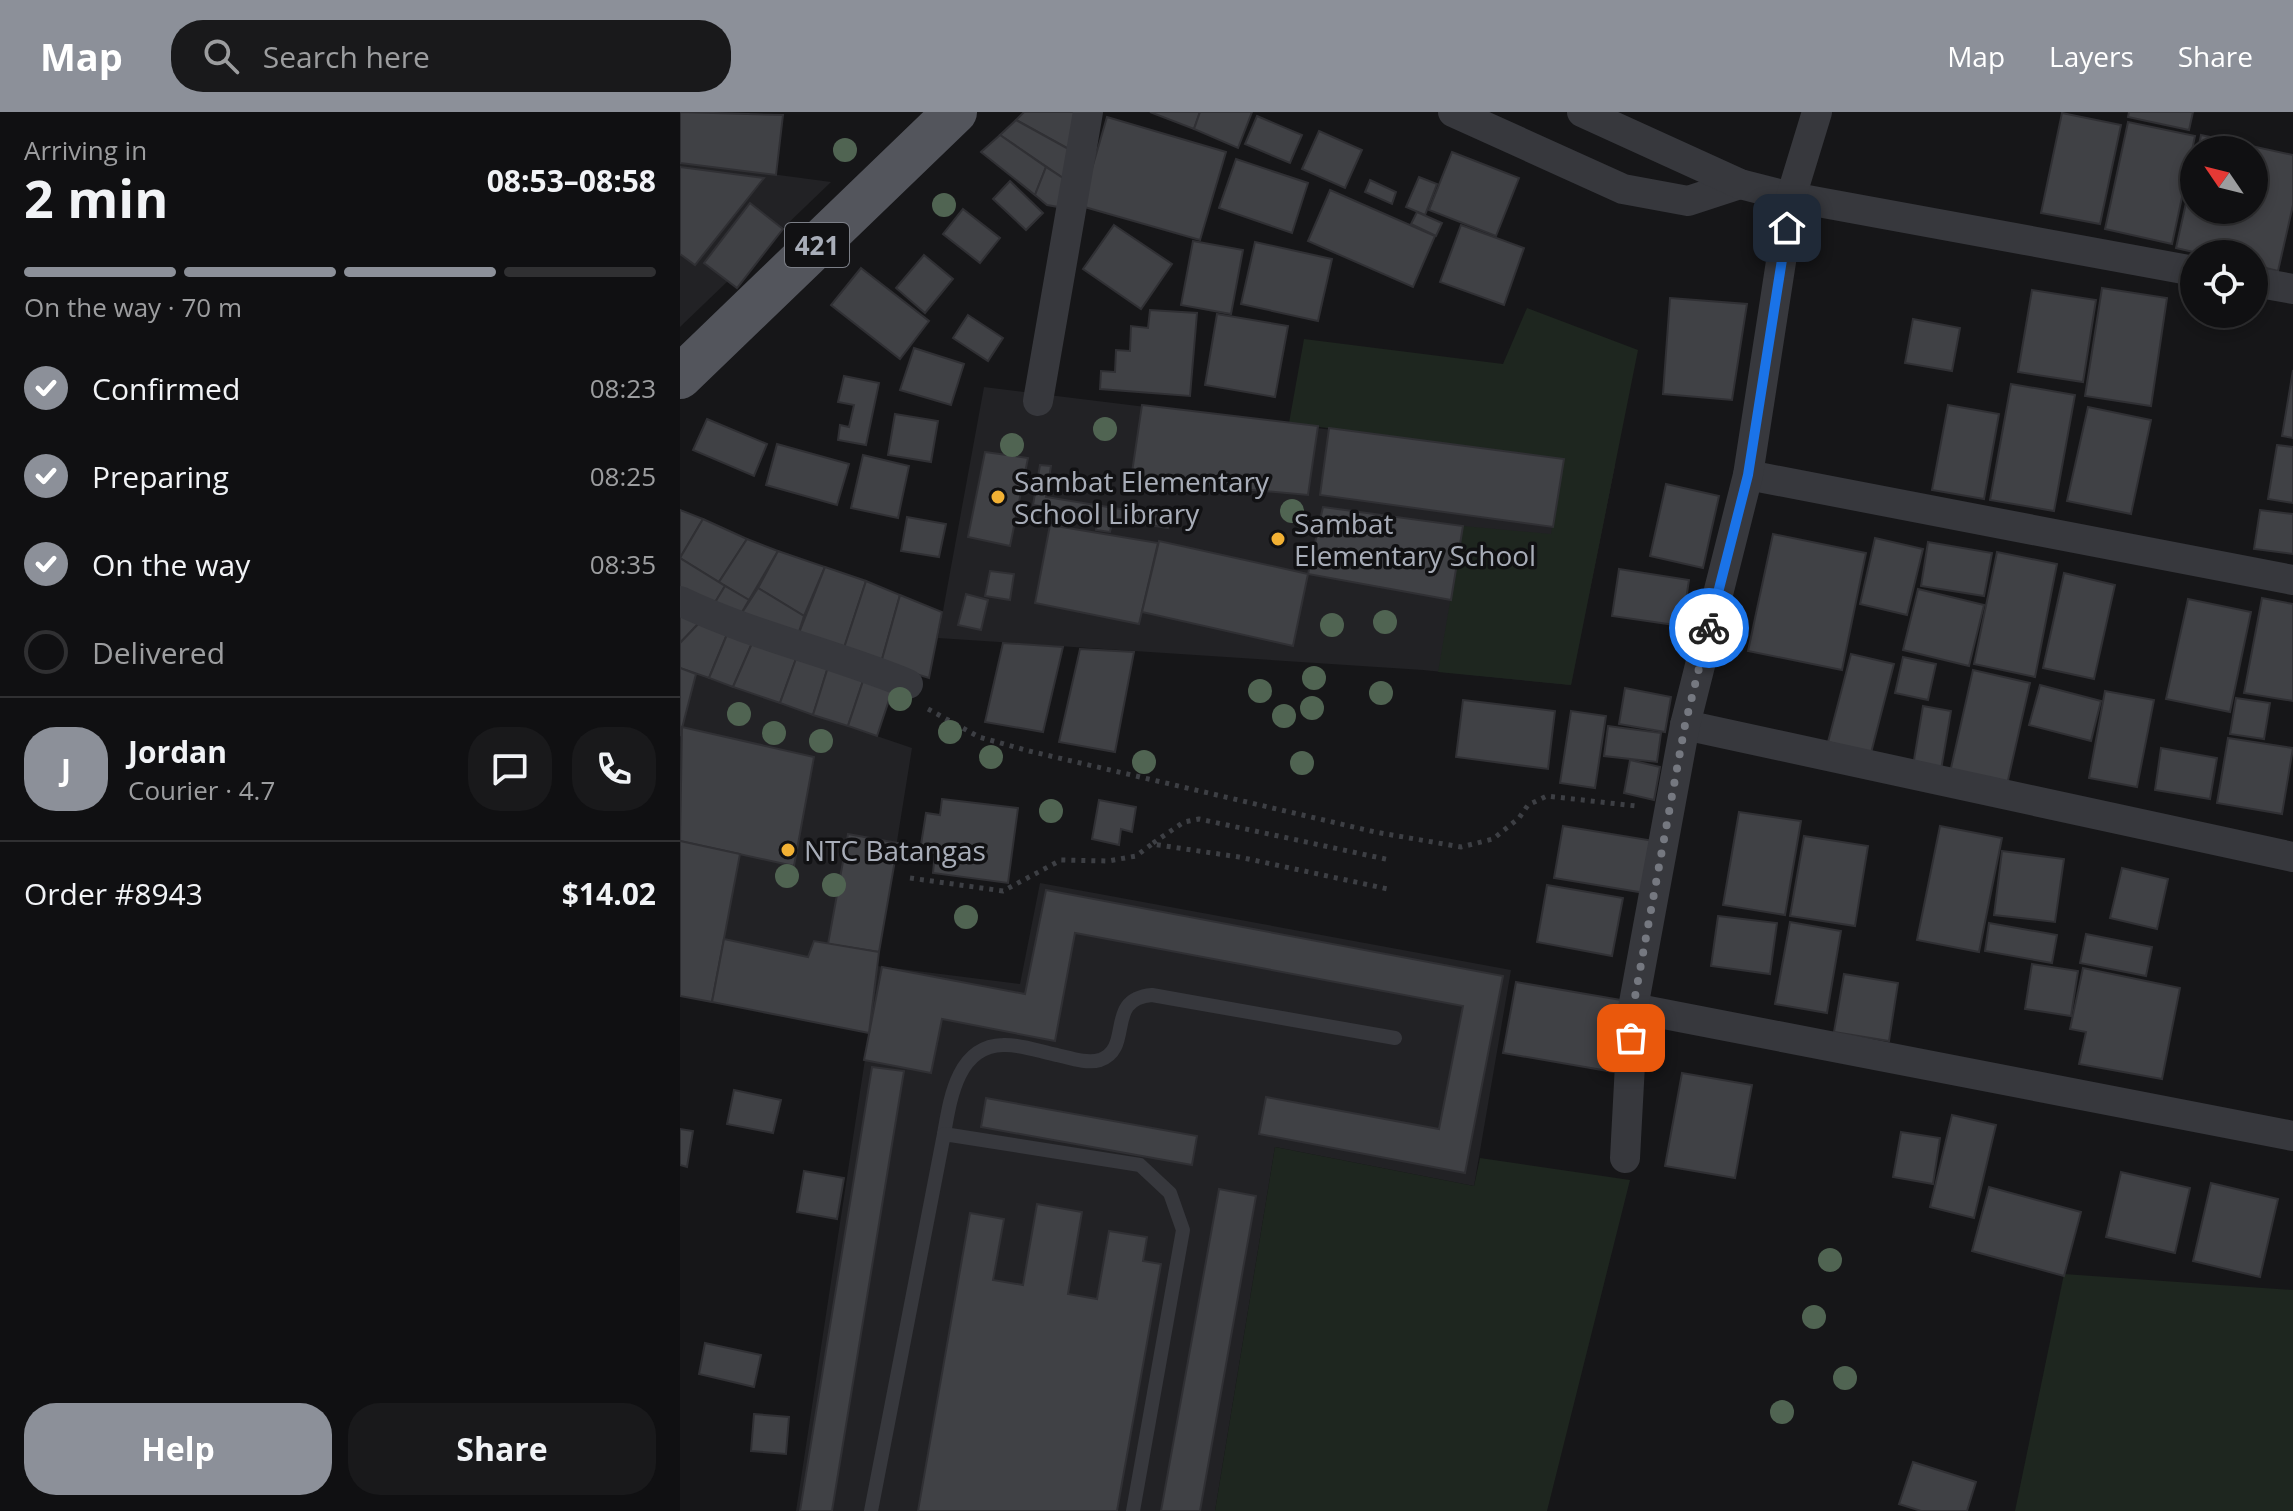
<!DOCTYPE html>
<meta charset="utf-8">
<style>
:root{--surface:#101012;--page:#19191b;--text:#f1f3f6;--muted:#9c9d9f;--line:#303032;--accent:#8c9099}
body{margin:0;font-family:"Open Sans",sans-serif;background:var(--page);color:var(--text);height:100vh;display:flex;flex-direction:column;font-size:30px;white-space:nowrap}
*{box-sizing:border-box;margin:0}
p{font-size:26px;color:var(--muted)}
.icon{flex:none;width:44px;height:44px;fill:none;stroke:currentColor;stroke-width:2;stroke-linecap:round;stroke-linejoin:round}
.map{position:relative;flex:1;overflow:hidden}
.panel{display:flex;flex-direction:column;background:var(--surface);width:680px}
.panel>*{flex:none}
.needle{width:52px;rotate:305deg}
.buttons{position:absolute;left:1500px;top:24px;display:grid;gap:16px}
.buttons a{display:grid;place-items:center;width:88px;height:88px;border-radius:50%;background:var(--surface);box-shadow:0 4px 12px #0003,0 0 0 2px var(--line);font-size:40px}
.pin{position:absolute;display:grid;place-items:center;width:68px;height:68px;color:#fff;margin:-34px;border-radius:16px;box-shadow:0 4px 12px #0006}
.courier{position:absolute;display:grid;place-items:center;width:80px;height:80px;margin:-40px;border:6px solid #1a73e8;border-radius:50%;background:#fff;color:#222;box-shadow:0 2px 10px #0007}
.summary em{font-style:normal;font-weight:700}
.summary div{display:flex;flex-direction:column-reverse}
.summary{display:flex;align-items:center;justify-content:space-between;height:136px;padding:0 24px}
h1{font-size:52px;font-weight:700;line-height:60px}
.bar{display:grid;grid-template-columns:repeat(4,1fr);gap:12px 8px;align-content:center;height:96px;padding:0 24px}
.bar i{height:10px;border-radius:6px;background:var(--line)}
.bar .active{background:var(--accent)}
.bar p{grid-column:span 4}
.line{display:flex;align-items:center;gap:20px;padding:0 24px;border-top:2px solid var(--line)}
.line div{flex:1}
.round{display:grid;place-items:center;flex:none;width:84px;height:84px;border-radius:32px;background:var(--page)}
ol{padding:0 24px;list-style:none}
li{display:flex;align-items:center;gap:24px;height:88px}
li p{margin-inline-start:auto}
li .icon{padding:8px;border-radius:50%;background:var(--accent);color:#fff;stroke-width:4}
li:last-child{color:var(--muted)}
li i{width:44px;height:44px;border:4px solid var(--line);border-radius:50%}
.cta{display:flex;gap:16px;margin-top:auto;padding:16px 24px}
.cta a{flex:1;height:92px;border-radius:32px;background:var(--accent);color:#fff;font-size:32px;font-weight:700;line-height:92px;text-align:center}
.cta a+a{background:var(--page);color:var(--text)}
header{display:flex;align-items:center;gap:48px;box-sizing:border-box;height:112px;padding:0 40px;background:var(--accent);color:#fff}
header strong{font-size:38px}
nav{display:flex;gap:44px;margin-inline-start:auto;font-size:28px}
.search{width:560px;height:72px;background:var(--page);display:flex;align-items:center;gap:20px;box-sizing:border-box;padding:0 28px;border-radius:32px;color:var(--muted);font-size:30px}
main{display:flex;flex:1;min-height:0}
.map>svg:first-child{display:block}
</style>
<header>
<strong>Map</strong>
<div class="search"><svg class="icon" aria-label="search" viewBox="0 0 24 24"><circle cx="10" cy="10" r="6"/><path d="M15 15l6 6"/></svg>Search here</div>
<nav><a>Map</a><a>Layers</a><a>Share</a></nav>
</header>
<main>
<section class="panel">
<div class="summary"><div><h1>2 min</h1><p>Arriving in</p></div><em>08:53–08:58</em></div>
<div class="bar"><i class="active"></i><i class="active"></i><i class="active"></i><i></i><p>On the way · 70 m</p></div>
<ol>
<li><svg class="icon" aria-label="check" viewBox="0 0 24 24"><path d="M5 12l5 5 9-10"/></svg>Confirmed<p>08:23</p></li>
<li><svg class="icon" aria-label="check" viewBox="0 0 24 24"><path d="M5 12l5 5 9-10"/></svg>Preparing<p>08:25</p></li>
<li><svg class="icon" aria-label="check" viewBox="0 0 24 24"><path d="M5 12l5 5 9-10"/></svg>On the way<p>08:35</p></li>
<li><i></i>Delivered</li>
</ol>
<div class="line" style="height:144px"><b class="round" style="background:var(--accent);color:#fff">J</b><div><b>Jordan</b><p>Courier · 4.7</p></div><a class="round"><svg class="icon" aria-label="chat" viewBox="0 0 24 24"><path d="M4 5h16v11H9l-5 4z"/></svg></a><a class="round"><svg class="icon" aria-label="phone" viewBox="0 0 24 24"><path d="M5 4h4l2 5-3 2q2 4 5 5l2-3 5 2v4C11 20 4 13 5 4z"/></svg></a></div>
<div class="line" style="height:104px"><div>Order #8943</div><b>$14.02</b></div>
<div class="cta"><a>Help</a><a>Share</a></div>
</section>
<div class="map">
<svg width="1613" height="1399" viewBox="0 0 1613 1399">
<rect width="100%" height="100%" fill="#161618"/>
<g fill="#222225">
<polygon points="0,50 151,70 0,215"/>
<polygon points="304,275 935,353 891,573 743,558 258,526"/>
<polygon points="0,557 232,636 197,854 340,872 360,771 831,858 794,1074 595,1035 535,1399 116,1399 189,921 0,882"/>
</g>
<g fill="#1e261f">
<polygon points="847,196 958,238 891,573 758,560 783,414 871,422 884,347 609,311 624,227 823,252"/>
<polygon points="595,1035 794,1074 800,1046 950,1068 867,1399 535,1399"/>
<polygon points="1384,1162 1613,1178 1613,1399 1335,1399"/>
</g>
<g fill="#404145" stroke="#303034" stroke-width="2">
<polygon points="0,0 103,3 96,63 0,51"/>
<polygon points="344,0 398,0 394,40 336,8"/>
<polygon points="470,0 520,0 514,17"/>
<polygon points="520,0 572,0 558,36 514,17"/>
<polygon points="1449,0 1513,0 1509,18 1448,5"/>
<polygon points="1382,1 1441,13 1420,112 1361,101"/>
<polygon points="577,4 622,23 610,51 565,32"/>
<polygon points="427,5 546,40 520,128 401,94"/>
<polygon points="336,8 394,40 389,70 320,23"/>
<polygon points="1448,10 1515,24 1492,132 1425,117"/>
<polygon points="639,19 682,38 665,76 622,57"/>
<polygon points="320,23 366,55 355,83 301,40"/>
<polygon points="1521,23 1613,43 1613,93 1598,159 1574,153 1574,142 1522,142 1496,136 1514,55 1514,98 1574,98 1574,38 1518,38"/>
<polygon points="772,40 839,66 816,124 749,98"/>
<polygon points="556,47 628,71 612,121 539,96"/>
<polygon points="0,55 84,66 15,153 0,142"/>
<polygon points="366,55 389,70 384,96 367,93 355,83"/>
<polygon points="739,65 757,72 745,103 726,95"/>
<polygon points="690,68 716,80 712,92 685,80"/>
<polygon points="330,69 363,101 346,118 313,87"/>
<polygon points="650,78 755,124 733,175 628,129"/>
<polygon points="70,91 103,117 57,176 24,151"/>
<polygon points="283,97 320,126 300,151 263,122"/>
<polygon points="737,100 762,111 756,124 731,112"/>
<polygon points="434,113 492,152 461,197 403,157"/>
<polygon points="781,113 844,136 824,193 760,170"/>
<polygon points="513,129 563,138 551,202 501,193"/>
<polygon points="575,130 652,147 638,209 561,192"/>
<polygon points="244,143 273,167 245,201 216,176"/>
<polygon points="181,156 249,209 220,247 151,193"/>
<polygon points="1422,176 1487,186 1471,294 1405,284"/>
<polygon points="1352,178 1416,188 1403,270 1338,260"/>
<polygon points="990,186 1067,192 1052,288 983,282"/>
<polygon points="470,198 517,201 510,284 420,277 421,259 435,260 436,238 450,239 451,214 468,216"/>
<polygon points="537,202 608,214 595,285 525,273"/>
<polygon points="288,203 323,226 308,249 273,226"/>
<polygon points="1233,207 1280,216 1272,259 1225,251"/>
<polygon points="234,236 284,252 271,293 220,278"/>
<polygon points="1613,258 1613,326 1602,324"/>
<polygon points="164,264 199,271 186,333 158,328 160,313 169,315 174,293 158,290"/>
<polygon points="1331,272 1395,283 1374,399 1310,388"/>
<polygon points="462,293 638,314 628,383 451,367"/>
<polygon points="1268,293 1319,302 1304,387 1252,378"/>
<polygon points="1408,295 1471,308 1451,402 1387,389"/>
<polygon points="215,302 258,309 251,350 208,343"/>
<polygon points="27,307 87,332 74,364 13,338"/>
<polygon points="649,316 884,347 873,415 640,383"/>
<polygon points="97,332 169,352 157,393 86,373"/>
<polygon points="1597,333 1613,335 1613,391 1588,387"/>
<polygon points="305,340 348,346 330,434 288,425"/>
<polygon points="183,343 229,354 218,406 171,396"/>
<polygon points="360,353 371,354 366,385 490,405 488,416 433,407 430,420 416,418 418,404 353,393"/>
<polygon points="986,372 1039,384 1023,456 970,444"/>
<polygon points="643,395 783,414 771,488 628,462"/>
<polygon points="0,398 23,407 0,446"/>
<polygon points="1580,398 1613,402 1613,442 1574,437"/>
<polygon points="227,405 266,412 259,445 221,439"/>
<polygon points="23,407 67,427 39,470 0,446"/>
<polygon points="370,413 478,431 459,512 355,491"/>
<polygon points="1093,422 1186,441 1162,558 1068,539"/>
<polygon points="1195,426 1243,437 1227,503 1180,492"/>
<polygon points="67,427 98,439 69,488 39,470"/>
<polygon points="479,429 628,462 613,534 462,500"/>
<polygon points="1248,430 1312,441 1304,484 1241,474"/>
<polygon points="98,439 145,455 124,504 78,476"/>
<polygon points="1317,440 1377,452 1355,565 1294,552"/>
<polygon points="0,446 45,474 31,497 0,481"/>
<polygon points="145,455 186,469 163,539 117,526"/>
<polygon points="939,457 1009,468 1002,514 932,504"/>
<polygon points="310,459 334,462 330,488 305,484"/>
<polygon points="1384,461 1435,473 1414,567 1363,556"/>
<polygon points="186,469 220,483 201,551 163,539"/>
<polygon points="45,474 69,488 58,507 31,497"/>
<polygon points="78,476 124,504 117,526 58,507"/>
<polygon points="1238,477 1304,493 1289,554 1223,538"/>
<polygon points="286,482 308,488 301,518 278,513"/>
<polygon points="220,483 262,500 249,566 201,551"/>
<polygon points="1582,486 1613,492 1613,589 1564,581"/>
<polygon points="1508,487 1571,500 1550,600 1486,587"/>
<polygon points="0,500 21,509 0,531"/>
<polygon points="21,509 48,520 29,566 0,556 0,531"/>
<polygon points="48,520 73,529 53,575 29,566"/>
<polygon points="73,529 117,544 100,591 53,575"/>
<polygon points="323,531 383,535 363,620 305,610"/>
<polygon points="400,537 454,540 435,640 379,630"/>
<polygon points="1171,542 1214,552 1191,641 1148,630"/>
<polygon points="117,544 148,555 133,603 100,591"/>
<polygon points="1223,545 1256,552 1248,588 1215,581"/>
<polygon points="148,555 184,566 168,614 133,603"/>
<polygon points="0,556 16,562 0,624"/>
<polygon points="1293,558 1350,571 1326,677 1269,665"/>
<polygon points="184,566 213,576 197,624 168,614"/>
<polygon points="1360,573 1421,589 1411,629 1349,613"/>
<polygon points="945,576 991,585 985,620 939,612"/>
<polygon points="1425,579 1474,588 1457,675 1409,666"/>
<polygon points="1556,586 1590,591 1584,627 1550,622"/>
<polygon points="783,588 875,599 868,657 776,645"/>
<polygon points="1243,594 1271,599 1261,658 1233,654"/>
<polygon points="891,599 926,604 915,676 880,671"/>
<polygon points="928,614 981,621 977,650 924,644"/>
<polygon points="2,615 134,645 114,754 0,729"/>
<polygon points="1548,626 1613,636 1602,702 1537,691"/>
<polygon points="1481,636 1537,646 1530,687 1475,678"/>
<polygon points="950,648 980,655 974,688 944,681"/>
<polygon points="262,687 338,696 328,771 253,761 255,741 240,739 246,701 260,703"/>
<polygon points="419,688 456,695 452,720 441,717 439,733 412,727"/>
<polygon points="1059,700 1121,709 1105,803 1043,793"/>
<polygon points="883,714 974,729 965,781 874,766"/>
<polygon points="1260,714 1322,726 1299,840 1237,828"/>
<polygon points="168,722 218,731 199,840 148,832"/>
<polygon points="1124,724 1188,734 1175,814 1110,804"/>
<polygon points="0,729 60,742 32,890 0,884"/>
<polygon points="1322,739 1384,747 1375,810 1314,803"/>
<polygon points="1442,756 1488,767 1477,817 1430,806"/>
<polygon points="867,773 943,786 932,844 857,830"/>
<polygon points="366,778 823,864 785,1061 579,1022 586,985 759,1017 783,894 395,821 375,929 262,907 251,961 184,948 202,855 345,882"/>
<polygon points="1038,804 1097,811 1090,862 1031,854"/>
<polygon points="1110,810 1161,819 1147,901 1095,892"/>
<polygon points="1309,811 1377,823 1372,851 1305,839"/>
<polygon points="1406,822 1472,835 1466,864 1400,851"/>
<polygon points="44,827 128,845 134,829 199,840 189,921 32,890"/>
<polygon points="1352,852 1398,859 1391,904 1345,897"/>
<polygon points="1403,856 1500,876 1482,967 1399,952 1406,920 1390,917"/>
<polygon points="1164,862 1218,871 1209,929 1154,920"/>
<polygon points="836,870 947,889 934,960 823,941"/>
<polygon points="192,955 224,959 152,1399 120,1399"/>
<polygon points="1002,961 1072,973 1055,1066 985,1054"/>
<polygon points="54,978 101,988 93,1021 47,1012"/>
<polygon points="306,986 517,1024 512,1053 301,1015"/>
<polygon points="1272,1003 1316,1013 1294,1106 1250,1095"/>
<polygon points="0,1017 13,1019 7,1055 0,1053"/>
<polygon points="1221,1020 1260,1026 1253,1072 1213,1065"/>
<polygon points="124,1059 164,1066 157,1107 117,1100"/>
<polygon points="1441,1060 1510,1076 1495,1141 1426,1125"/>
<polygon points="1531,1071 1598,1087 1580,1165 1513,1149"/>
<polygon points="1309,1075 1401,1100 1384,1164 1292,1139"/>
<polygon points="539,1077 576,1084 520,1399 481,1399"/>
<polygon points="357,1092 402,1100 388,1182 417,1187 429,1119 467,1125 463,1149 481,1152 437,1399 238,1399 290,1101 324,1107 313,1168 343,1173"/>
<polygon points="25,1231 81,1243 74,1275 19,1262"/>
<polygon points="74,1302 109,1305 106,1342 71,1339"/>
<polygon points="1233,1350 1296,1370 1287,1399 1241,1399 1219,1392"/>
</g>
<g fill="none" stroke-linecap="round" stroke-linejoin="round">
<g stroke="#3d3f44" stroke-width="5" stroke-dasharray="4 6" stroke-linecap="butt">
<polyline points="248,597 299,625 349,639 695,720 781,735 813,727 839,706 848,693 867,684 956,694"/>
<polyline points="473,731 504,710 519,707 710,748"/>
<polyline points="230,766 323,779 381,748 428,749 456,744 472,732 559,745 708,777"/>
</g>
<g stroke="#37383d" stroke-width="14">
<path d="M 264,1022 C 270,988 277,934 323,933 C 340,932 361,940 377,943 C 390,946 407,952 420,948 C 454,936 424,887 472,883 L 715,926"/>
<polyline points="191,1399 264,1022 460,1053 490,1081 503,1118 453,1399"/>
</g>
<g stroke="#37383d" stroke-width="30">
<polyline points="773,0 943,77 1008,89 1060,72"/>
<polyline points="902,0 1060,72 1111,85 1514,159"/>
<polyline points="1574,170 1613,177"/>
<polyline points="358,289 408,0"/>
<polyline points="1068,363 1613,468"/>
<path d="M 0,489 C 73,524 153,541 228,572"/>
<polyline points="1005,613 1613,745"/>
<polyline points="953,896 1613,1024"/>
<polyline points="945,1046 953,896 1005,613 1068,363 1111,85 1137,0"/>
</g>
<polyline stroke="#53555c" stroke-width="44" points="0,265 275,0"/>
</g>
<g fill="#506452">
<circle cx="165" cy="38" r="12"/>
<circle cx="264" cy="93" r="12"/>
<circle cx="425" cy="317" r="12"/>
<circle cx="332" cy="333" r="12"/>
<circle cx="612" cy="399" r="12"/>
<circle cx="705" cy="510" r="12"/>
<circle cx="652" cy="513" r="12"/>
<circle cx="634" cy="566" r="12"/>
<circle cx="580" cy="579" r="12"/>
<circle cx="701" cy="581" r="12"/>
<circle cx="220" cy="587" r="12"/>
<circle cx="632" cy="596" r="12"/>
<circle cx="59" cy="602" r="12"/>
<circle cx="604" cy="604" r="12"/>
<circle cx="270" cy="620" r="12"/>
<circle cx="94" cy="621" r="12"/>
<circle cx="141" cy="629" r="12"/>
<circle cx="311" cy="645" r="12"/>
<circle cx="464" cy="650" r="12"/>
<circle cx="622" cy="651" r="12"/>
<circle cx="371" cy="699" r="12"/>
<circle cx="107" cy="764" r="12"/>
<circle cx="154" cy="773" r="12"/>
<circle cx="286" cy="805" r="12"/>
<circle cx="1150" cy="1148" r="12"/>
<circle cx="1134" cy="1205" r="12"/>
<circle cx="1165" cy="1266" r="12"/>
<circle cx="1102" cy="1300" r="12"/>
</g>
<g fill="none" stroke-linecap="round" stroke-linejoin="round">
<polyline stroke="#757880" stroke-width="8" stroke-dasharray="0 14.4" points="951,926 953,896 1005,613 1029,516"/>
<polyline stroke="#1a73e8" stroke-width="10" points="1029,516 1068,363 1107,116"/>
</g>
<g fill="#f2b134" stroke="#111113" stroke-width="3">
<circle cx="318" cy="385" r="8"/>
<circle cx="598" cy="427" r="8"/>
<circle cx="108" cy="738" r="8"/>
</g>
<g text-anchor="middle" dominant-baseline="central" stroke-width="7" stroke-linejoin="round" paint-order="stroke">
<rect fill="#111113" stroke="#7b7e86" stroke-width="2" x="105" y="111" width="64" height="44" rx="6"/>
<g font-size="26" font-weight="bold" fill="#a8adb8">
<text x="137" y="133">421</text>
</g>
<g font-size="28" fill="#a8adb8" stroke="#111113" text-anchor="start">
<text x="334" y="369">Sambat Elementary<tspan x="334" dy="32">School Library</tspan></text>
<text x="614" y="411">Sambat<tspan x="614" dy="32">Elementary School</tspan></text>
<text x="124" y="738">NTC Batangas</text>
</g>
</g>
</svg>
<div class="buttons">
<a><svg class="needle" viewBox="-14 -14 28 28"><path d="M0-13l5 13h-10z" fill="#e53935"/><path d="M0 13l5-13h-10z" fill="#9c9d9f"/></svg></a>
<a><svg class="icon" aria-label="locate" viewBox="0 0 24 24"><circle cx="12" cy="12" r="6"/><path d="M12 2v4M12 18v4M2 12h4M18 12h4"/></svg></a>
</div>
<div class="pin" style="left:951px;top:926px;background:#ea580c"><svg class="icon" aria-label="bag" viewBox="0 0 24 24"><path d="M5 8h14l-1 12H6zM9 8a3 3 0 0 1 6 0"/></svg></div>
<div class="pin" style="left:1107px;top:116px;background:#1f2937"><svg class="icon" aria-label="home" viewBox="0 0 24 24"><path d="M3 11l9-7 9 7M6 9v11h12V9"/></svg></div>
<div class="courier" style="left:1029px;top:516px"><svg class="icon" aria-label="bike" viewBox="0 0 24 24"><circle cx="6" cy="16" r="4"/><circle cx="18" cy="16" r="4"/><path d="M6 16l4-8h5l3 8M10 8l3 8H6M13 5h3"/></svg></div>
</div>
</main>
